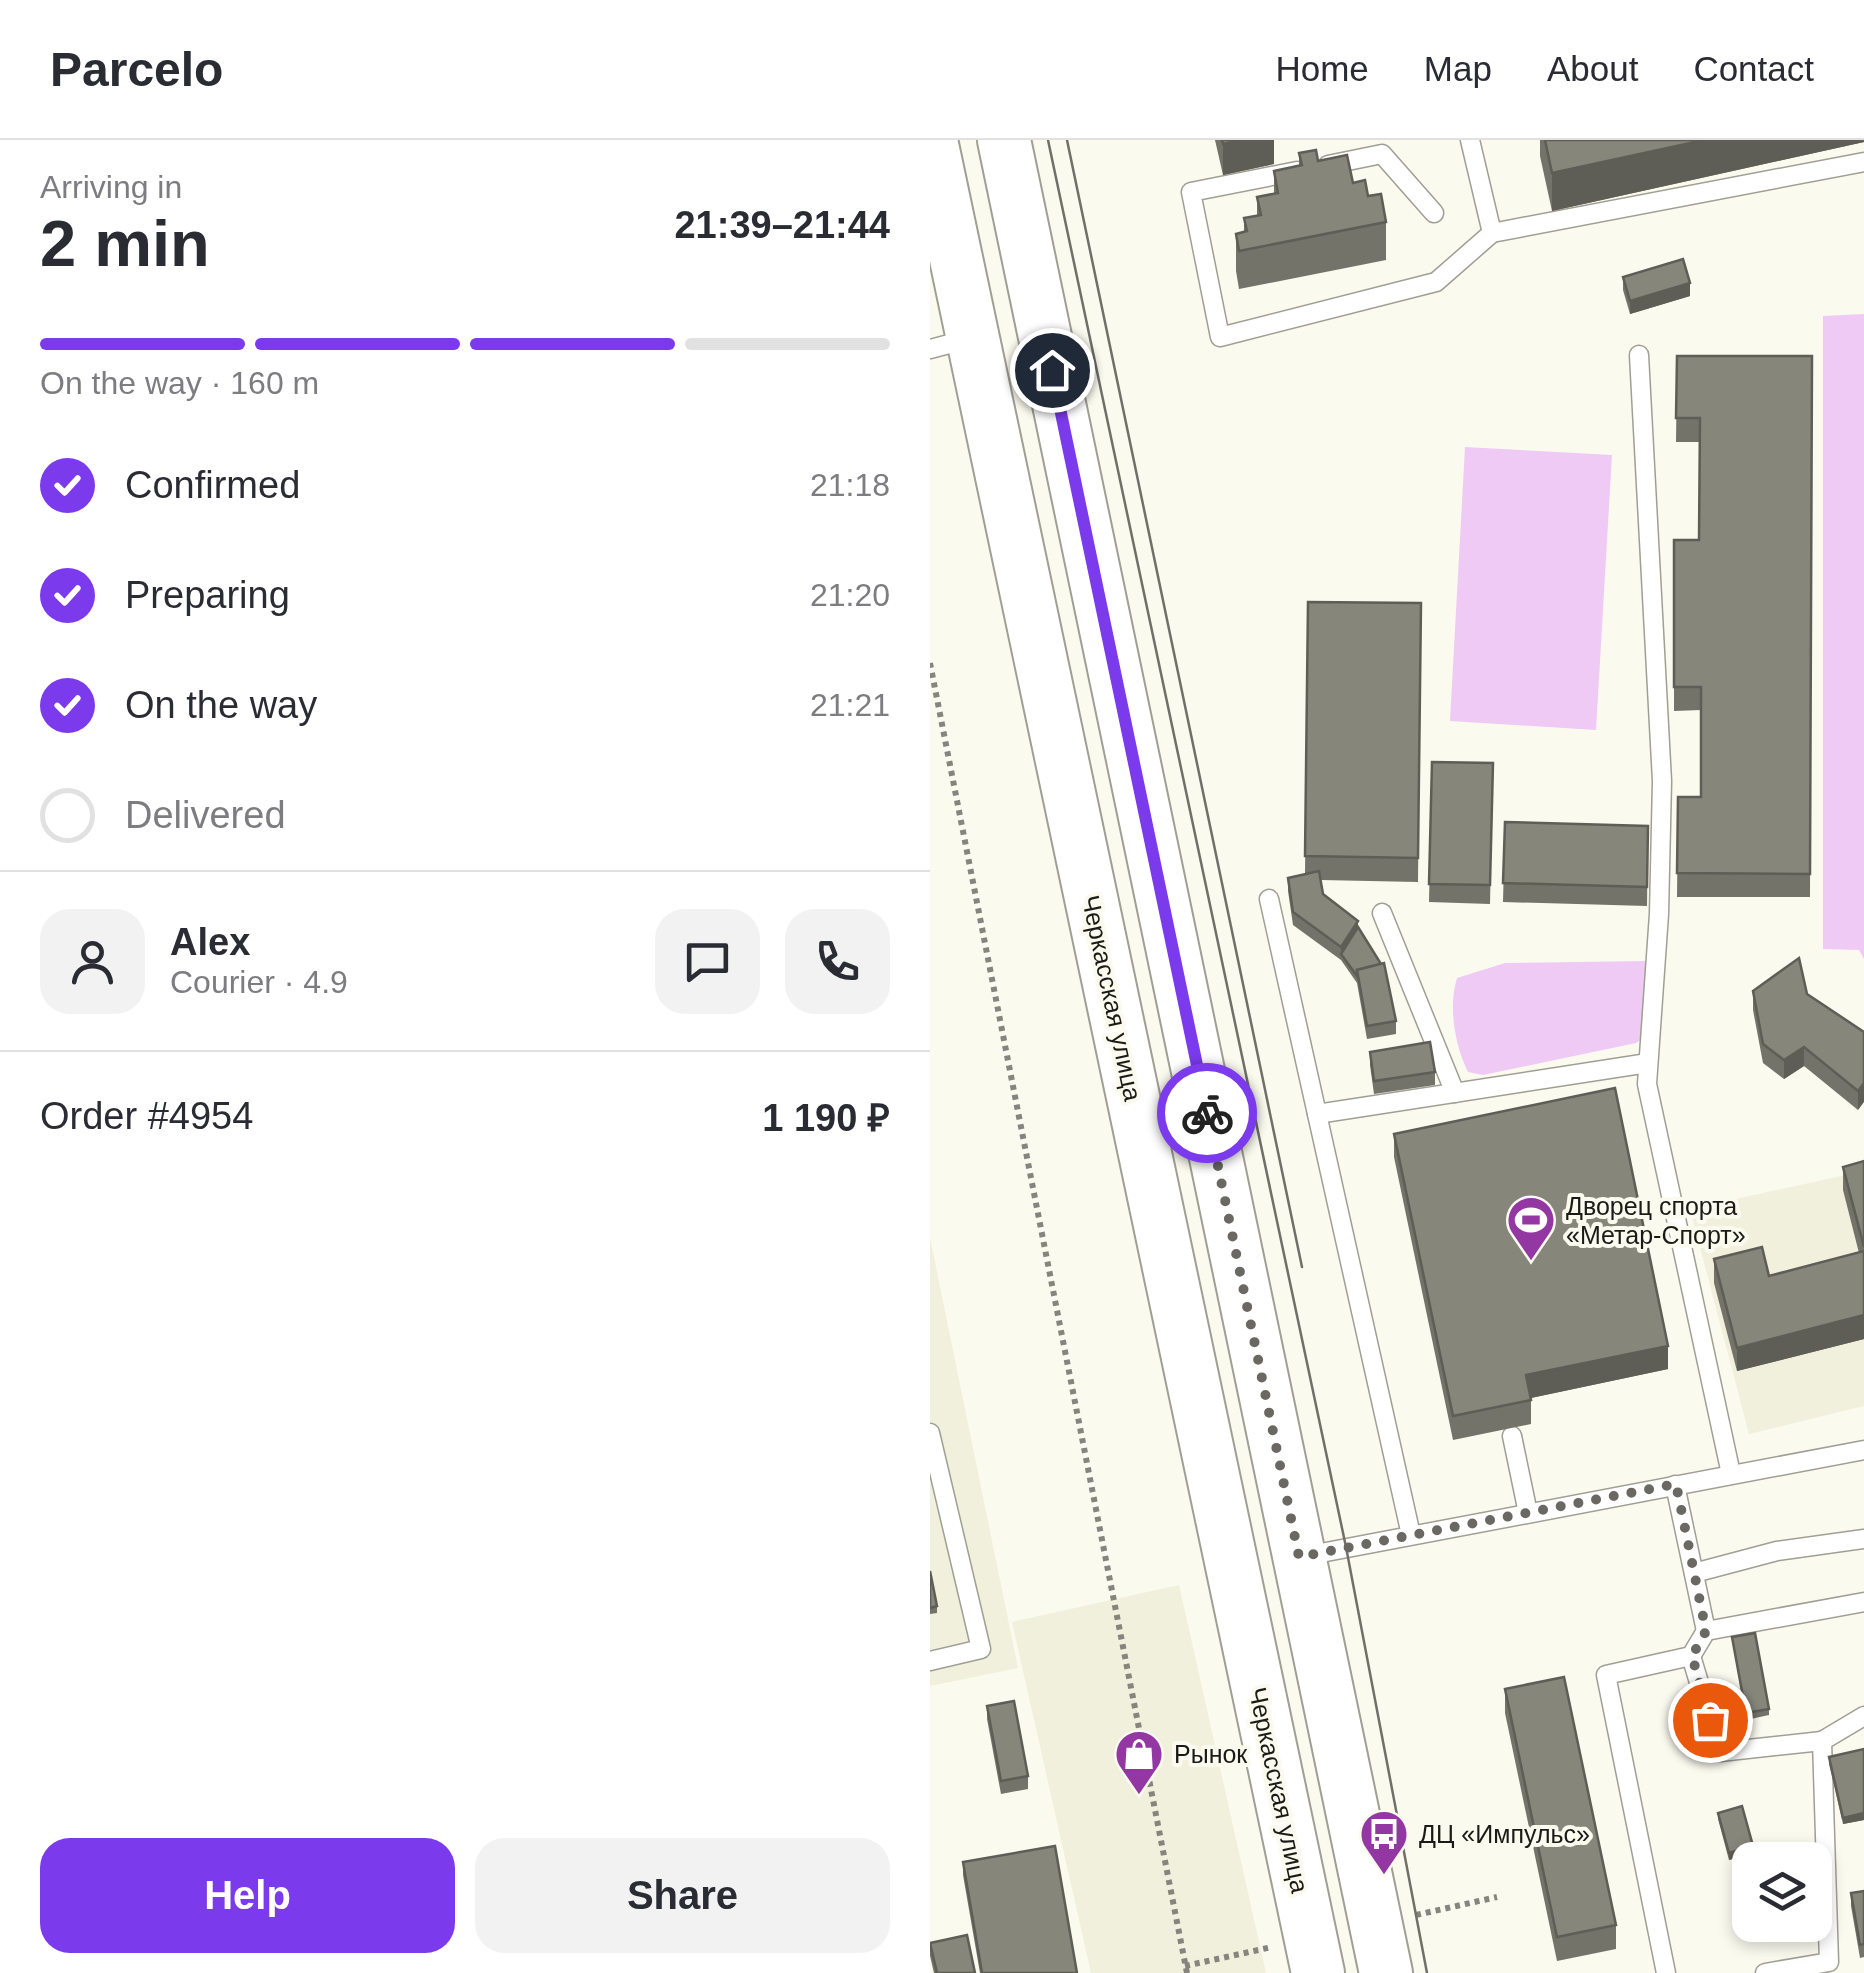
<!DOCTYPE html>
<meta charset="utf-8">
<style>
:root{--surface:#fff;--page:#f2f2f3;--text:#2b2b33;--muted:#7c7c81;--line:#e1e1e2;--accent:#7c3aed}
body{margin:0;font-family:Helvetica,sans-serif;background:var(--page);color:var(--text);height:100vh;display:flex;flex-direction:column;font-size:38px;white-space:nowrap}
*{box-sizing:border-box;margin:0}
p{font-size:32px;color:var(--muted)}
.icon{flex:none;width:55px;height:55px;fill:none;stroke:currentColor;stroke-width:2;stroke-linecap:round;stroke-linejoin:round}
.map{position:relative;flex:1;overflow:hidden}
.side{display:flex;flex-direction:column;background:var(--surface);width:930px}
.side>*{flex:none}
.tools{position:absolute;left:802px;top:1702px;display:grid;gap:20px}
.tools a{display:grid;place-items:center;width:100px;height:100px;border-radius:20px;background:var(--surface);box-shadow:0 5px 15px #0003;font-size:50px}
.pin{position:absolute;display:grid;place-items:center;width:85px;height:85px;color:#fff;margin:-42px;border:5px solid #fff;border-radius:50%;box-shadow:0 2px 10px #0007}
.courier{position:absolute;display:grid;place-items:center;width:100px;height:100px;margin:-50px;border:8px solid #7c3aed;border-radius:50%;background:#fff;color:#222;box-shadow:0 2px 12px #0007}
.headline em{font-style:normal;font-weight:600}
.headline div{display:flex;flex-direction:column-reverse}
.headline{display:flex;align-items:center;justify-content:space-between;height:170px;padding:0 40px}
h1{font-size:65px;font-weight:600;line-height:75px}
.bar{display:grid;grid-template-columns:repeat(4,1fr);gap:15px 10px;align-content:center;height:120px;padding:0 40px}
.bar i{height:12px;border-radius:8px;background:var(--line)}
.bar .on{background:var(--accent)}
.bar p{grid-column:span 4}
.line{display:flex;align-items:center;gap:25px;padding:0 40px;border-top:2px solid var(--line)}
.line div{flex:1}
.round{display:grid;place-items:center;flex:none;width:105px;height:105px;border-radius:30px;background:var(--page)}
ol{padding:0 40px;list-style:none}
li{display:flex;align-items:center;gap:30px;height:110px}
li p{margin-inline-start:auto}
li .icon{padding:10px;border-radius:50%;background:var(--accent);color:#fff;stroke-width:4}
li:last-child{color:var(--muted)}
li i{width:55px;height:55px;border:5px solid var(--line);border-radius:50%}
.cta{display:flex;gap:20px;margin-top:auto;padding:20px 40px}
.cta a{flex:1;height:115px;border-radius:30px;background:var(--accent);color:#fff;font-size:40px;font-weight:600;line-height:115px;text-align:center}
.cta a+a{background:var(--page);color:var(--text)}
header{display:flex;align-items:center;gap:60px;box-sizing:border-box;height:140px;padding:0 50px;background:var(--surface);border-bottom:2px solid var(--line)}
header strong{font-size:48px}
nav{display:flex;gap:55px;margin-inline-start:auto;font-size:35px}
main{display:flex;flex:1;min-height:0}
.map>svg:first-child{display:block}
</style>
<header>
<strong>Parcelo</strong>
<nav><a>Home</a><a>Map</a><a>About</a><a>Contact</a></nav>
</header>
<main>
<section class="side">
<div class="headline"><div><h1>2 min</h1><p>Arriving in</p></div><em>21:39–21:44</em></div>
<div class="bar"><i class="on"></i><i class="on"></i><i class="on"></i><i></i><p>On the way · 160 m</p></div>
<ol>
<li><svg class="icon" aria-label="check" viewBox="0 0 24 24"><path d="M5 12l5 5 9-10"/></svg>Confirmed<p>21:18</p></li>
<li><svg class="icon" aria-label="check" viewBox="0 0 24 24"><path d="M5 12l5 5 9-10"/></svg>Preparing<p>21:20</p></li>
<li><svg class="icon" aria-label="check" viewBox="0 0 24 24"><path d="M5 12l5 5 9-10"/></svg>On the way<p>21:21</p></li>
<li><i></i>Delivered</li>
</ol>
<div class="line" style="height:180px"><a class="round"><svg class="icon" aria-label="person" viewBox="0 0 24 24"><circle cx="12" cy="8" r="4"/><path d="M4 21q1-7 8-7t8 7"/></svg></a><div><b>Alex</b><p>Courier · 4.9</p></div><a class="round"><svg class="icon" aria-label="chat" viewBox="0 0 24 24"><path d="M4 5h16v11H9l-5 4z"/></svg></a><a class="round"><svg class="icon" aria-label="phone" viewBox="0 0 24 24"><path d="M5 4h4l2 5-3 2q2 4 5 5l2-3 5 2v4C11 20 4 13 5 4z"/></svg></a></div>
<div class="line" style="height:130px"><div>Order #4954</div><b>1 190 ₽</b></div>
<div class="cta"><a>Help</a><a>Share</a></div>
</section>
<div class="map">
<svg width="934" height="1833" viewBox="0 0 934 1833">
<rect width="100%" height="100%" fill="#fbfaef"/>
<g fill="#f0f0dd">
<polygon points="934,1031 934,1266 819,1294 760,1069"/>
<polygon points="0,1098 88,1528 0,1546"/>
<polygon points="249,1445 336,1833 161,1833 82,1482"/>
</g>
<g fill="#efcaf5">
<polygon points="934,174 934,819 929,810 893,809 893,176"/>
<polygon points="535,307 682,315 666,590 520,581"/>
<path d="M 717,821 L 713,898 L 706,903 L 553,935 L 538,932 C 525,906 518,867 527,838 L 575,823 Z"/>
</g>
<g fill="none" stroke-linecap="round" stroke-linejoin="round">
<g stroke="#9f9f94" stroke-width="21">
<g id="service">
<polyline points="540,0 562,93 934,22"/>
<polyline points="398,25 452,14 504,73"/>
<polyline points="367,31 261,52 290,197 506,142 562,93"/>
<polyline points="0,209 38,199"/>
<polyline points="709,215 732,641 729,774 717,944 801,1334"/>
<polyline points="339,759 481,1395"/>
<polyline points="452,773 525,953"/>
<polyline points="387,974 718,923"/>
<polyline points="0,1293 51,1509 0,1521"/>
<polyline points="582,1296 598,1373"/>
<polyline points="745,1345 776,1491 934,1462"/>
<polyline points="375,1416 934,1310"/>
<polyline points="764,1433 847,1411 934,1399"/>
<polyline points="761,1516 790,1612 892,1601"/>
<polyline points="736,1833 676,1535 761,1516 776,1491"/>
<polyline points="835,1833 899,1822 892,1601 934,1576"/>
</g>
</g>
<g stroke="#9f9f94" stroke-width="56">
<g id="secondary">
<polyline points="1,0 388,1833"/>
<polyline points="74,0 456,1833"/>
</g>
</g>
<g stroke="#85847d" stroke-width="6" stroke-dasharray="5 5" stroke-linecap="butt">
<polyline points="0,523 257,1833"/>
<polyline points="486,1775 567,1757"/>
<polyline points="255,1826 342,1807"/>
</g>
<use href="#service" stroke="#fff" stroke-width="18"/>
<use href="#secondary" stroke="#fff" stroke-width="52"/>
<g stroke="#707069" stroke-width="2.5">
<polyline points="118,0 416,1407 497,1833"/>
<polyline points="137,0 372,1127"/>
</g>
</g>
<g fill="#73736a">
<polygon points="285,0 344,0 344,24 293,35"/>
<polygon points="610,0 934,0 934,2 622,71 610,16"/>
<polygon points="369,13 388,21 423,43 438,56 456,82 456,120 309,149 306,131 306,94 314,92 314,78 327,76 327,57 344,54 344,31 369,26"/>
<polygon points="693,137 760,156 700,174 693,150"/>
<polygon points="747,216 882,216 880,757 747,757 748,657 771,657 771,570 744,571 744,400 769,400 770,302 746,302"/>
<polygon points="378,462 491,463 488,742 391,740 393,754 428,787 466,881 466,894 437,899 427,843 411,820 363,785 358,751 358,738 375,734"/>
<polygon points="502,622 563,623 560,764 499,762"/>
<polygon points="575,682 718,686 717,766 573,762"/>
<polygon points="823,851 877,854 934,892 928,970 874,926 854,939 833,923 823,870"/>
<polygon points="440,912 505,932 505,945 444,954 440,925"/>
<polygon points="464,994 738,1229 601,1258 601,1284 523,1300 464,1017"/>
<polygon points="934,1021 934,1199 807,1231 784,1143 784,1119 839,1136 929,1113 913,1050 913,1027"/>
<polygon points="0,1431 7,1466 7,1473 0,1474"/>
<polygon points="802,1497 839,1569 839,1575 816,1580"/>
<polygon points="575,1549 686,1785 686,1809 627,1821 575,1573"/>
<polygon points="57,1566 98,1636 98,1649 71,1654 57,1579"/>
<polygon points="934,1609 934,1680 913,1684 899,1624 899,1617"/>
<polygon points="788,1673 823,1713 799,1720 788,1679"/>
<polygon points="33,1722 147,1833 50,1833 33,1735"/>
<polygon points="934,1751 934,1817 930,1818 921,1766 921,1753"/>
<polygon points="0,1803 45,1833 4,1833 0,1816"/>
</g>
<g fill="#5e5e56">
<polygon points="311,0 344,0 344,24 293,35 293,4"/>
<polygon points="774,0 934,0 934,2 622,71 622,33"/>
<polygon points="760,143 760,156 700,174 700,161"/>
<polygon points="428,781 428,794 411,814 411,820 411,807"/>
<polygon points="874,907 874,926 854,939 854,920"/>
<polygon points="934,943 934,962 928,970 928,951"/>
<polygon points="934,1175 934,1199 807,1231 807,1208"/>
<polygon points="738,1206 738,1229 596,1259 596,1235"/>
<polygon points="934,1673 934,1680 913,1684 913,1678"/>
<polygon points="823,1706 823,1713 799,1720 799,1713"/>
</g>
<g fill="#86867b" stroke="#5e5e56" stroke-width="2.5">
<polygon points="292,0 311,0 293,4"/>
<polygon points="615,0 774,0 622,33"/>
<polygon points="386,10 388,21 417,15 423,43 435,40 438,56 451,54 456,82 309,111 306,94 317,91 314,78 331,75 327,57 348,53 344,31 372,25 369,13"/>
<polygon points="753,119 760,143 700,161 693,137"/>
<polygon points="747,216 882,216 880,734 747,733 748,657 771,657 771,547 744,547 744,400 769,400 770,278 746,278"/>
<polygon points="378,462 491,463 488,718 375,716"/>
<polygon points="502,622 563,623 560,745 499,744"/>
<polygon points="575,682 718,686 717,747 573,743"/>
<polygon points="389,731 393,754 428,781 411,807 363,772 358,738"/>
<polygon points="428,787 451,824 427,830 427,836 411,814"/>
<polygon points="869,818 877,854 934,892 934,943 928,951 874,907 854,920 833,904 823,851"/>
<polygon points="454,823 466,881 437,886 427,830"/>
<polygon points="500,902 505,932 444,941 440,912"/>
<polygon points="685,948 738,1206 596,1235 601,1260 523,1276 464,994"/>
<polygon points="934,1021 934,1107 913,1027"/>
<polygon points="832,1107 839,1136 934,1111 934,1175 807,1208 784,1119"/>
<polygon points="0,1431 7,1466 0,1468"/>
<polygon points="825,1493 839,1569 816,1573 802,1497"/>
<polygon points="634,1537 686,1785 627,1797 575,1549"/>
<polygon points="84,1561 98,1636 71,1641 57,1566"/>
<polygon points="934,1609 934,1673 913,1678 899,1617"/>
<polygon points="812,1666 823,1706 799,1713 788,1673"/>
<polygon points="125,1706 147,1833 52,1833 33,1722"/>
<polygon points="934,1751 934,1804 930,1805 921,1753"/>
<polygon points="37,1795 45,1833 7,1833 0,1803"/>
</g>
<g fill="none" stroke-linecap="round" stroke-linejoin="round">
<polyline stroke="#696862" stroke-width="10" stroke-dasharray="0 18" points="277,973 369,1417 746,1344 776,1491 762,1516 780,1580"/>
<polyline stroke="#7c3aed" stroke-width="12" points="122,230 277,973"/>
</g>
<defs>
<g id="stadium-pin" transform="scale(2.5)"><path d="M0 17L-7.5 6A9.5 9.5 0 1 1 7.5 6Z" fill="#9338a3" stroke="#fbfaef"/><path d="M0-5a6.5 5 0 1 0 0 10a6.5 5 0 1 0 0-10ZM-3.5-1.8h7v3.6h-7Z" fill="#fff"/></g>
<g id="shop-pin" transform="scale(2.5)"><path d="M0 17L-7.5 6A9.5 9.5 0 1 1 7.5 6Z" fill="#9338a3" stroke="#fbfaef"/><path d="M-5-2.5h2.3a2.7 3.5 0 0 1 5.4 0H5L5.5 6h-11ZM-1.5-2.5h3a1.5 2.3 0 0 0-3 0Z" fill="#fff"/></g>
<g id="bus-pin" transform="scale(2.5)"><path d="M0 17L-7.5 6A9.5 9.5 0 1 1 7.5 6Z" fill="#9338a3" stroke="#fbfaef"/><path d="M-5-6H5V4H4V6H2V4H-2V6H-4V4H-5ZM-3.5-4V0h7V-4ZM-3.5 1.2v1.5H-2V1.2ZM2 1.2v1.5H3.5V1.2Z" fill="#fff"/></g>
</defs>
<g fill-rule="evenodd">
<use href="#stadium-pin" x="601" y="1080"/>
<use href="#shop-pin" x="209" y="1614"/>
<use href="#bus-pin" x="454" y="1694"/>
</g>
<g text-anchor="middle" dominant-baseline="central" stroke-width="8" stroke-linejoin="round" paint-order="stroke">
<g font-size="25" fill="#1a1a16" stroke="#fbfaef">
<text transform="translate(182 858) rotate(78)">Черкасская улица</text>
<text transform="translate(349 1650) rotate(78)">Черкасская улица</text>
</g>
<g font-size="25" fill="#1a1a16" stroke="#fbfaef" text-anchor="start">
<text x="636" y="1066">Дворец спорта<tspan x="636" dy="29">«Метар-Спорт»</tspan></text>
<text x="244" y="1614">Рынок</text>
<text x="489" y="1694">ДЦ «Импульс»</text>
</g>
</g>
</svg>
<div class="tools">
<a><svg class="icon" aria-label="layers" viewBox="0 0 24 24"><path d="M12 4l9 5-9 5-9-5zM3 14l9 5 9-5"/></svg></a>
</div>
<div class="pin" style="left:780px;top:1580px;background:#ea580c"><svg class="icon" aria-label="bag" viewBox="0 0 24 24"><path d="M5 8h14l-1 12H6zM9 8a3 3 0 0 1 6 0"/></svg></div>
<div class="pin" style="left:122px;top:230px;background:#1f2937"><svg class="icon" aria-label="home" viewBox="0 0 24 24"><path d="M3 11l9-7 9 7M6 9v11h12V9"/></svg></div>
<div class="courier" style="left:277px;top:973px"><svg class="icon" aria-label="bike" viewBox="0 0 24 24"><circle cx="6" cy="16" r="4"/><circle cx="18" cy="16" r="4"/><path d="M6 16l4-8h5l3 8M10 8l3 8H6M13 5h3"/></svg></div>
</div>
</main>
